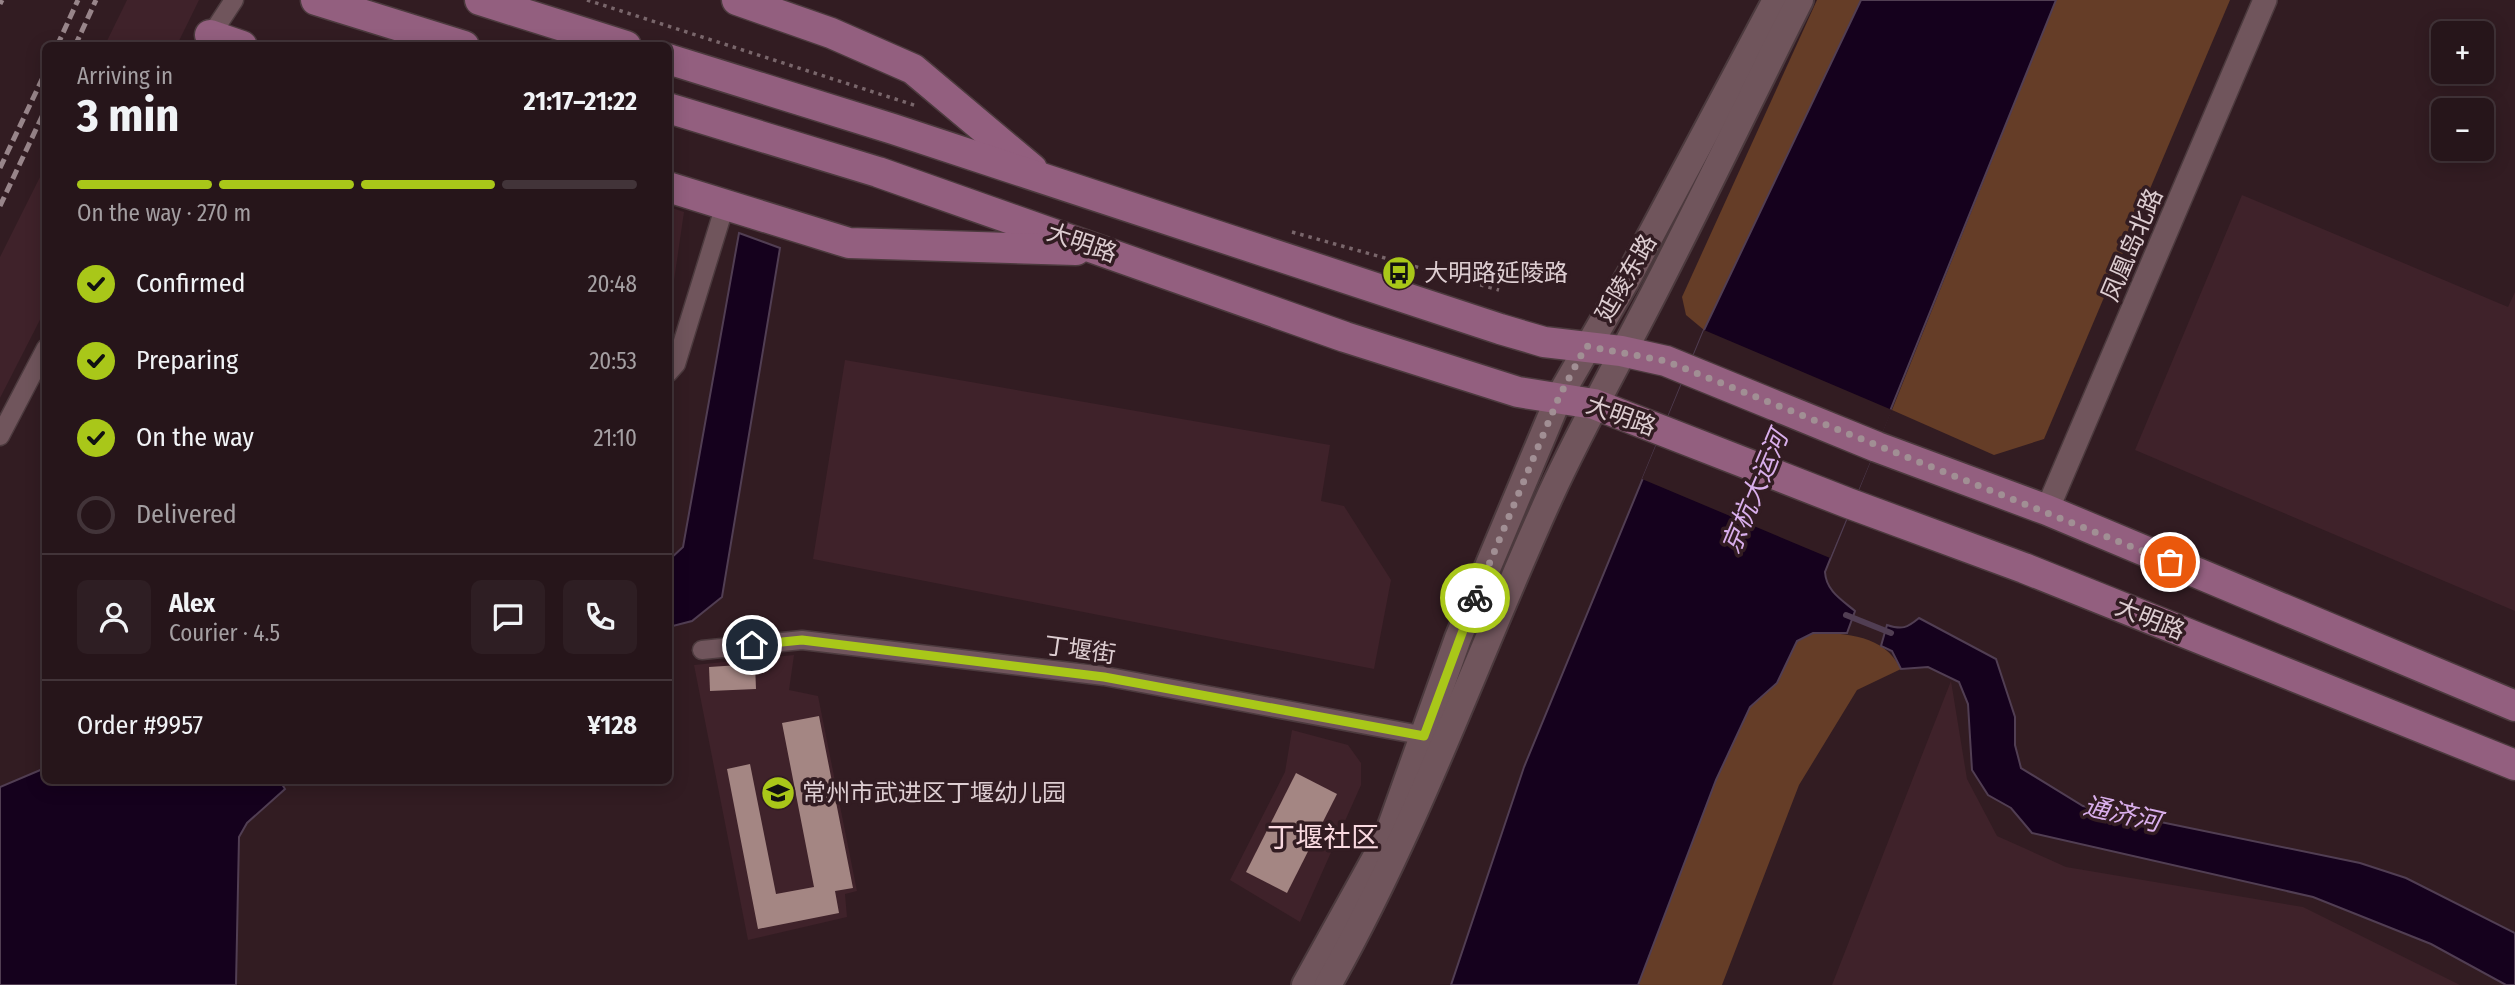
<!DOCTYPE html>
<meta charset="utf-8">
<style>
:root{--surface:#26151a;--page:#2e1e23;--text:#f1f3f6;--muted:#a49fa2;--line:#423439;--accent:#a9c719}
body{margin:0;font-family:"Fira Sans Condensed","Noto Sans SC",sans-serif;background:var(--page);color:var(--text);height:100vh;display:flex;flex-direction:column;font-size:26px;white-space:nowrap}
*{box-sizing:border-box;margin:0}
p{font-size:23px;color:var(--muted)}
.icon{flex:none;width:38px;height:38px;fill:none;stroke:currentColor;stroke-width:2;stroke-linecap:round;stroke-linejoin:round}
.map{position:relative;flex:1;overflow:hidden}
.sheet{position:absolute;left:42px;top:42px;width:630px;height:742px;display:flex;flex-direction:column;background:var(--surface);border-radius:10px;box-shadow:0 4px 18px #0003,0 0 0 2px var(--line)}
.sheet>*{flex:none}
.controls{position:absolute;left:2431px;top:21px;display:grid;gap:14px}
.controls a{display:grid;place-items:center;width:63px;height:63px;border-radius:10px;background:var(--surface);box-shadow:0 4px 18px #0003,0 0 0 2px var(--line);font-size:35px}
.pin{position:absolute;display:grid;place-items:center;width:60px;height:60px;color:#fff;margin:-30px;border:4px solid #fff;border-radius:50%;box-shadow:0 2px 7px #0007}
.courier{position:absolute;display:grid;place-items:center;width:70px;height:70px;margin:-35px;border:5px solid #a9c719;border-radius:50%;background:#fff;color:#222;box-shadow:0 2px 9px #0007}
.overview em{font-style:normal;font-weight:700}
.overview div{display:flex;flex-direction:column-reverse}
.overview{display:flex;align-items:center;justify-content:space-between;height:119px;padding:0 35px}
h1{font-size:46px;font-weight:700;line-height:52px}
.bar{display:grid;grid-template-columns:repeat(4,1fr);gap:10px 7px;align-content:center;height:84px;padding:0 35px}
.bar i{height:9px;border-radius:5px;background:var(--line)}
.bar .current{background:var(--accent)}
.bar p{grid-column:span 4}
.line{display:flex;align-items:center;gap:18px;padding:0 35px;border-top:2px solid var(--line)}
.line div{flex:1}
.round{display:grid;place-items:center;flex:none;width:74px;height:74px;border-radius:10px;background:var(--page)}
ol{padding:0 35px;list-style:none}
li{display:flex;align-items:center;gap:21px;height:77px}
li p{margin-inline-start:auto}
li .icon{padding:7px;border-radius:50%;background:var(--accent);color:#111;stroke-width:4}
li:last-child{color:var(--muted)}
li i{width:38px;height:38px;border:4px solid var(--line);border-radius:50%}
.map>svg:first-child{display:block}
</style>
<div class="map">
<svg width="2515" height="985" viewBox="0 0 2515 985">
<rect width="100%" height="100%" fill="#321c22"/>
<g fill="#3f222a">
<polygon points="127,0 199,0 177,45 105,45"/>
<polygon points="45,167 45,310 0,398 0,257"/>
<polygon points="2242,195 2508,307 2515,292 2515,611 2135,450"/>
<polygon points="669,207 684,212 669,315 668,207"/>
<polygon points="845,360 1330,445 1321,501 1344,506 1391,580 1374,669 813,559"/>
<polygon points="794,655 789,690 818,696 857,891 845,894 847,917 748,940 694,665"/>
<polygon points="1951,681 1967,779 1997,836 2066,867 2303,907 2460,985 1832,985"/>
<polygon points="1292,730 1348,745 1361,763 1361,785 1300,922 1230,880 1285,772"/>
</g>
<g fill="#653d27">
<polygon points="1817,0 1865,0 1704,330 1686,315 1682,297"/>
<polygon points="2056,0 2230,0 2044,439 1994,455 1892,410"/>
<path d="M 1812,633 C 1847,633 1884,635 1901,669 L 1857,690 L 1799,785 L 1722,985 L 1638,985 L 1716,780 L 1750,707 L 1777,683 L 1797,641 Z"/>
</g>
<g fill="#15011d" stroke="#513e53" stroke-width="2">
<path d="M 1861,0 L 2056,0 L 1825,572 C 1826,591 1842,600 1855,611 L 1847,633 L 1813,633 L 1797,641 L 1777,683 L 1750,707 L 1716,780 L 1638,985 L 1451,985 L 1524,767 L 1704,330 Z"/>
<polygon points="739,233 780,248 722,597 692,621 669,627 669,560 683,547"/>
<path d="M 1919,618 L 1996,659 L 2015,717 L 2015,745 L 2021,768 L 2083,806 L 2360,863 L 2406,878 L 2515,933 L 2515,985 L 2506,985 L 2431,944 L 2313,897 L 2032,833 L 2011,808 L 1988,795 L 1972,770 L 1968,704 L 1959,682 L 1928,667 L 1901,669 L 1892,651 L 1881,646 L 1887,625 C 1902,630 1907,628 1919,618 Z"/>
<polygon points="45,768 46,780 280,781 285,789 247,823 239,837 236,985 0,985 0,787"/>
</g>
<polygon fill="#321c22" points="1704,330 1892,410 1830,558 1642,479"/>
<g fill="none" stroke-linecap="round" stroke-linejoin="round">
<polyline stroke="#513e53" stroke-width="6" points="1846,615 1891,633"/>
</g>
<g fill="#a48683">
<polygon points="755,664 756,689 710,691 709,667"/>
<polygon points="819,716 853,888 835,891 839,913 758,929 727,769 750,764 776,894 814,887 782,723"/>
<polygon points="1296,773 1337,794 1287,893 1246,872"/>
</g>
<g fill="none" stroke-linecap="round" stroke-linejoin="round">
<g stroke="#4c3a3e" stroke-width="21">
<g id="minor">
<polyline points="207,41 234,0"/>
<polyline points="668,373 676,364 725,205"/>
<polyline points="0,436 46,348"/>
<polyline points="702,650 802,640 1104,676 1431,737"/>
</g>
</g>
<g stroke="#4c3a3e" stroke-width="26">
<polyline id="tertiary" points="2047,510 2265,0"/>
</g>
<g stroke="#4c3a3e" stroke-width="30">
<g id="secondary">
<polyline points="1305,985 1387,837 1458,638 1559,397 1630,274 1776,0"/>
<path d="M 1328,985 C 1418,826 1475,661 1550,496 C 1583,424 1622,356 1658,285 C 1706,191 1752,95 1800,0"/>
</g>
</g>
<g stroke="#4c3a3e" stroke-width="33">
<g id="primary">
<polyline points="316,0 464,46"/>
<polyline points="480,0 626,46"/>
<polyline points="737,0 831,33 913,69 1032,169"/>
<polyline points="210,35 242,46"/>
<polyline points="668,59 893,129 1500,329 1544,342 1621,351 1666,361 1877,447 2047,510 2515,706"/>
<polyline points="668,108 878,172 1345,337 1518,392 1594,404 1848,503 2024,568 2515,765"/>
<polyline points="668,187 849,243 1076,250"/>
</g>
</g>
<g stroke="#79666b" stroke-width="3.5" stroke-dasharray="3.5 5" stroke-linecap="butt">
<polyline points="587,0 917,106"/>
<polyline points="1292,232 1499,290"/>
</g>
<use href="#minor" stroke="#70555c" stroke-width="18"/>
<use href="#tertiary" stroke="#70555c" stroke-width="23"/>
<use href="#secondary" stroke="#70555c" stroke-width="26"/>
<use href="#primary" stroke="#935f7f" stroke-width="30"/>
<g stroke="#98858a" stroke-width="5" stroke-dasharray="10 5" stroke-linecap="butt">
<polyline points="0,4 2,0"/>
<polyline points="57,46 78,0"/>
<polyline points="75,46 96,0"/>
<polyline points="0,168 46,71"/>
<polyline points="0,206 46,108"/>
</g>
</g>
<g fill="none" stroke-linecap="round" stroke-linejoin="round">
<polyline stroke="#a18f94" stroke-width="7" stroke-dasharray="0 12.6" points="1475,598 1559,397 1586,346 1666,361 2170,562"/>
<polyline stroke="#a9c719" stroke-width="9" points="752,645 802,640 1104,677 1424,736 1475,598"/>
</g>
<defs>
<g id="bus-disc" transform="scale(1.75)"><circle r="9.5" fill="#a9c719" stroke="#321c22"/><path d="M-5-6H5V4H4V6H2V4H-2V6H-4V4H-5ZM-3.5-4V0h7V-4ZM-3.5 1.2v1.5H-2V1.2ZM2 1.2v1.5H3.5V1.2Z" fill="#111"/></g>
<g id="school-disc" transform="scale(1.75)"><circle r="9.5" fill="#a9c719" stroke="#321c22"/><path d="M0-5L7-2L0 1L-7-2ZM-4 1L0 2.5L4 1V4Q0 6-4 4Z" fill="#111"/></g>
</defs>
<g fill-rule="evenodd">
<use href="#bus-disc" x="1399" y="273"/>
<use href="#school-disc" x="778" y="793"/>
</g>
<g text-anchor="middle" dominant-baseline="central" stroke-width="7" stroke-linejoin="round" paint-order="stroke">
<g font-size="24" fill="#ddcdd1" stroke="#321c22">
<text transform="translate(1082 243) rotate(19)">大明路</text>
<text transform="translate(2132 245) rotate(-67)">凤凰岛北路</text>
<text transform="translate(1626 278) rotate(-60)">延陵东路</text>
<text transform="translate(1621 416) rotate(20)">大明路</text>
<text transform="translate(2150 619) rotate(22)">大明路</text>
<text transform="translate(1080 650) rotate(8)">丁堰街</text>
</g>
<g font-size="24" fill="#ddcdd1" stroke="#321c22" text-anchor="start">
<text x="1424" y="273">大明路延陵路</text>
<text x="802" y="793">常州市武进区丁堰幼儿园</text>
</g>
<g font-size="26" font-style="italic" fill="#d9afec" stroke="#321c22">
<text transform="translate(1755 492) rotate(-67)">京杭大运河</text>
<text transform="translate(2122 814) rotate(13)">通济河</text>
</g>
<g font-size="28" fill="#f9d9e0" stroke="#321c22">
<text x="1323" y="837">丁堰社区</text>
</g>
</g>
</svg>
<div class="controls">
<a>+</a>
<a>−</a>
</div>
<div class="pin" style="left:2170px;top:562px;background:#ea580c"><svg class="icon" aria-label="bag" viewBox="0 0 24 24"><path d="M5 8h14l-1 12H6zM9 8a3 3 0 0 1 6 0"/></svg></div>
<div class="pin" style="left:752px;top:645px;background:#1f2937"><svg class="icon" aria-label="home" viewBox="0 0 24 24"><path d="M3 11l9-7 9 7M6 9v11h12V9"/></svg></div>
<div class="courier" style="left:1475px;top:598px"><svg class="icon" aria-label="bike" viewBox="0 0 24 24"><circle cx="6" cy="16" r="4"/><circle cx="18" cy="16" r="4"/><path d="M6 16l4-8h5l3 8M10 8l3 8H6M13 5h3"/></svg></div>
<section class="sheet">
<div class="overview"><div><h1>3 min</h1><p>Arriving in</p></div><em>21:17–21:22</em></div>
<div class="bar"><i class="current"></i><i class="current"></i><i class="current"></i><i></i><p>On the way · 270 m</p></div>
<ol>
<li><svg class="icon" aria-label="check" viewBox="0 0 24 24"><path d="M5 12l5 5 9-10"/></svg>Confirmed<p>20:48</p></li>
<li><svg class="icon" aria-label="check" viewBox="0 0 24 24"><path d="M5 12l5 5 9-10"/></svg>Preparing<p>20:53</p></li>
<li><svg class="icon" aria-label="check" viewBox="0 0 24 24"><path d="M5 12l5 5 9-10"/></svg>On the way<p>21:10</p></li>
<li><i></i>Delivered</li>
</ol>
<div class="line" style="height:126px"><a class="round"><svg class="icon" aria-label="person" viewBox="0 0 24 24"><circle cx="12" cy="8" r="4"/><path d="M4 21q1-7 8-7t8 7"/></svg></a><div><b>Alex</b><p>Courier · 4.5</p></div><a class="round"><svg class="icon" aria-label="chat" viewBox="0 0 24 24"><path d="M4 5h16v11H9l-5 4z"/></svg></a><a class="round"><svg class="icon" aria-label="phone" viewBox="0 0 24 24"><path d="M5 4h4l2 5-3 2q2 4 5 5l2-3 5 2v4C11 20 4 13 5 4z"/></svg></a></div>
<div class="line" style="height:91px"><div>Order #9957</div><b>¥128</b></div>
</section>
</div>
